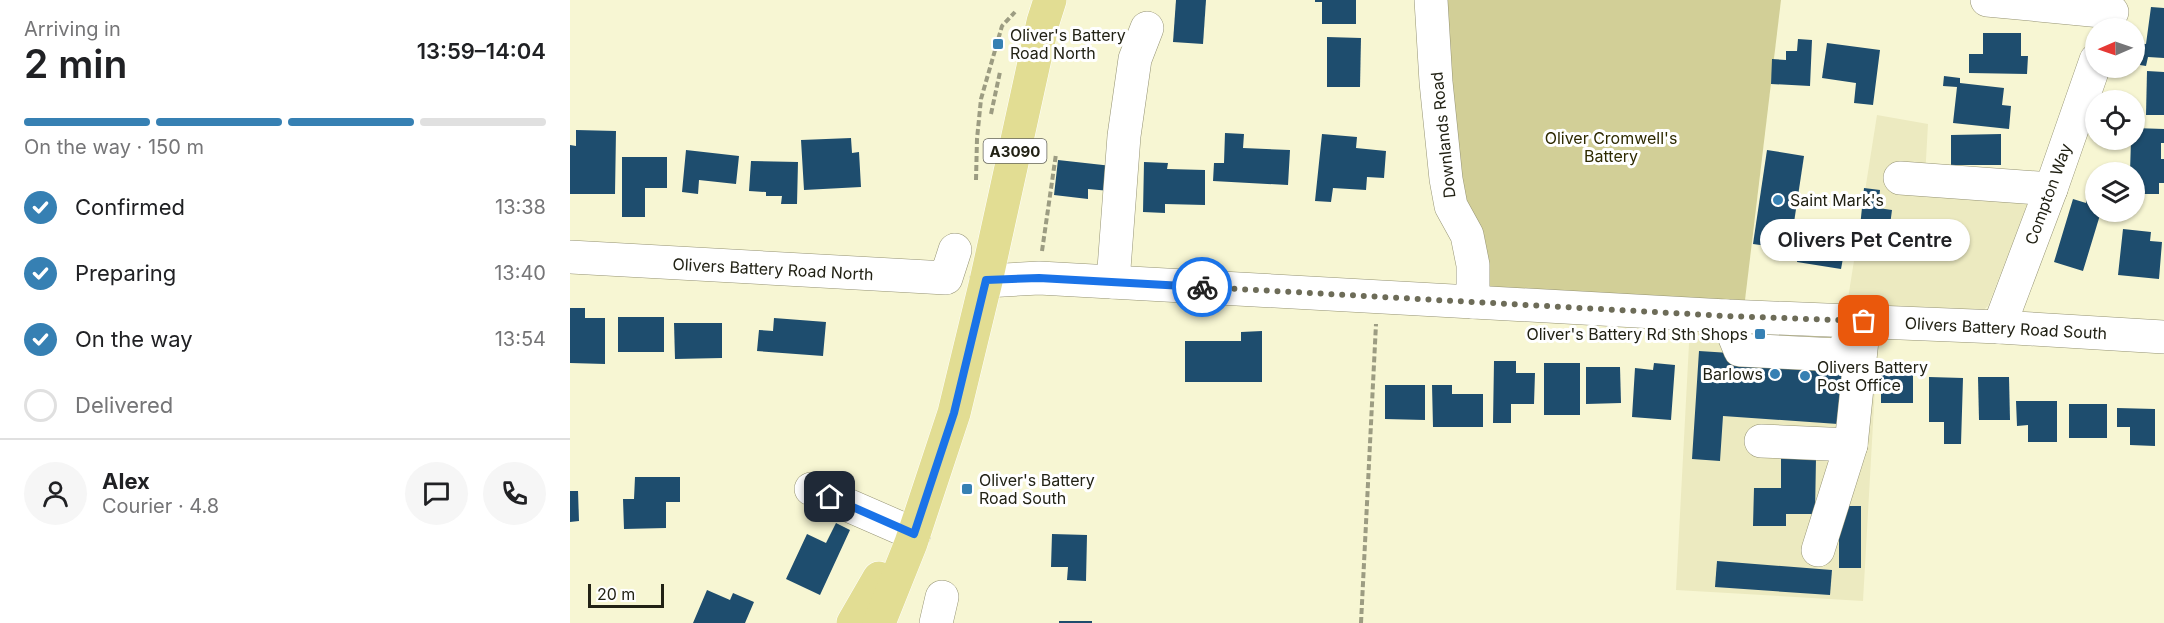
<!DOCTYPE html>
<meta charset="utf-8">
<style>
:root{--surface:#fff;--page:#f6f6f6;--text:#202124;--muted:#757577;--line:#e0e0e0;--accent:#3680b3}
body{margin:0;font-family:Inter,sans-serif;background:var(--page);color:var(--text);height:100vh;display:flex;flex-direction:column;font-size:22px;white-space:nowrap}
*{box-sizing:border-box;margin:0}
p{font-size:20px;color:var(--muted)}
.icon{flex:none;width:33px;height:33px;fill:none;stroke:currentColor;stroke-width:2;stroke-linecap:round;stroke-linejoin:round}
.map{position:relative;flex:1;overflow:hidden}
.details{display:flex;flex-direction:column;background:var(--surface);width:570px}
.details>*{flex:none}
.needle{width:39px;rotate:268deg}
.fabs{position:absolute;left:1515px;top:18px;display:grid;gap:12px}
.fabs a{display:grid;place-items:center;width:60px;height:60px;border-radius:50%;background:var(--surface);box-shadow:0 2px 4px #0004;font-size:30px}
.scale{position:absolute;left:18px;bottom:15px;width:76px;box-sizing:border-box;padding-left:6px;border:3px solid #222215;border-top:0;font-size:16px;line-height:21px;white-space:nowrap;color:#222215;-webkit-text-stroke:4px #fff;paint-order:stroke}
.pin{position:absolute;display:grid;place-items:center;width:51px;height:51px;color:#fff;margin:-26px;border-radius:12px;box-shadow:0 3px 9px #0006}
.courier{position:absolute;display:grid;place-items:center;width:60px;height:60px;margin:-30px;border:4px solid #1a73e8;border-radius:50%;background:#fff;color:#222;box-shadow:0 2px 8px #0007}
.bubble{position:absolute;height:42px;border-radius:21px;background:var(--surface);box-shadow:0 2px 4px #0004;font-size:20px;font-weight:600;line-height:42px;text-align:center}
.overview em{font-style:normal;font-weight:600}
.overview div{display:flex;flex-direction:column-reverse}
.overview{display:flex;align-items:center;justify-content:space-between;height:102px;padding:0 24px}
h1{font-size:39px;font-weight:600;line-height:45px}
.bar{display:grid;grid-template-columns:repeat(4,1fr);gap:9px 6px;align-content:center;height:72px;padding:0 24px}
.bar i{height:8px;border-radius:4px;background:var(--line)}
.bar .selected{background:var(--accent)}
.bar p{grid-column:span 4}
.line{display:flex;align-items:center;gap:15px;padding:0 24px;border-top:2px solid var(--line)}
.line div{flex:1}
.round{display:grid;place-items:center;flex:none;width:63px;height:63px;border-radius:32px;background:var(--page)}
ol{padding:0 24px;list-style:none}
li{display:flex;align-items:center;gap:18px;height:66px}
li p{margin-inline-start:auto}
li .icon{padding:6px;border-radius:50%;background:var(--accent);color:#fff;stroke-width:4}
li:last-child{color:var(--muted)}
li i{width:33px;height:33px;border:3px solid var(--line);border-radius:50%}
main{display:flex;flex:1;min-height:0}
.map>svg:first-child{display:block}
</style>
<main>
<section class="details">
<div class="overview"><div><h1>2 min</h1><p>Arriving in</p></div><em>13:59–14:04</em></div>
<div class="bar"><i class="selected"></i><i class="selected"></i><i class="selected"></i><i></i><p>On the way · 150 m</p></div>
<ol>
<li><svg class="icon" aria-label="check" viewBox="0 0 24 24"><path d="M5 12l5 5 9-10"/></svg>Confirmed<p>13:38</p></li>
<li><svg class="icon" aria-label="check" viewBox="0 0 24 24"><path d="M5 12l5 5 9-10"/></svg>Preparing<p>13:40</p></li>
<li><svg class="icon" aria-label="check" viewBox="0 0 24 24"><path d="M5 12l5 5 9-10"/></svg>On the way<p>13:54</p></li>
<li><i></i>Delivered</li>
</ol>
<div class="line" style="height:108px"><a class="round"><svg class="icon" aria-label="person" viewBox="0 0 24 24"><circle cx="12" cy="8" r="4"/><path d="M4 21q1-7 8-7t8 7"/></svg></a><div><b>Alex</b><p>Courier · 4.8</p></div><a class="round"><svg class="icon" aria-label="chat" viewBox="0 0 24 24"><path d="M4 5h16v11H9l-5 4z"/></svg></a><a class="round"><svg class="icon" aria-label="phone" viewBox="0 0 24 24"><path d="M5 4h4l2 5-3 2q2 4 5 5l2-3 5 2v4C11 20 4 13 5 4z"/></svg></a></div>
</section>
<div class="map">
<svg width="1594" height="623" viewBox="0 0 1594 623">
<rect width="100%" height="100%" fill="#f7f6d3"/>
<g fill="#eceac0">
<polygon points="1307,115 1358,124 1355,178 1464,188 1418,306 1410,313 1277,305"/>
<polygon points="1120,325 1308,335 1293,601 1106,590"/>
</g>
<polygon fill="#d2cf97" points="870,0 1211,0 1175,300 917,290 889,197"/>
<g fill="#1e4d6e">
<polygon points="606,0 636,0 633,44 603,42"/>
<polygon points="745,0 786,0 786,24 752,24 752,2 745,2"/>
<polygon points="1581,7 1594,8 1594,58 1578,57 1576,66 1564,64 1564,43 1576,44"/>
<polygon points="1413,33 1451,33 1451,56 1458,56 1457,74 1399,73 1399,54 1413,54"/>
<polygon points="757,37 791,38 790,87 757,87"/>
<polygon points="1228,39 1242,40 1240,86 1201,84 1202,59 1216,60 1216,51 1227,51"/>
<polygon points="1257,43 1310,50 1303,105 1284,103 1286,83 1252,78"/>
<polygon points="1577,71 1594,72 1594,115 1576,115"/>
<polygon points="1374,76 1390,78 1390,83 1434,88 1432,105 1441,106 1439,129 1383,123 1387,87 1373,86"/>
<polygon points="1564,128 1594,129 1594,143 1591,143 1591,159 1594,159 1594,183 1589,183 1589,194 1564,194 1564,172 1560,172 1561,140 1564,140"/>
<polygon points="6,130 46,131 45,194 0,194 0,145 6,146"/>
<polygon points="655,133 674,134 673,148 720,150 718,185 643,181 644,163 654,163"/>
<polygon points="752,134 787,137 786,148 816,151 814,178 797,177 796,190 763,188 761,202 745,201"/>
<polygon points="1431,134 1431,165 1381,165 1381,135"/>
<polygon points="281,138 282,153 289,152 291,187 234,190 231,140"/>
<polygon points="116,150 169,156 166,184 129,180 128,194 112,192"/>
<polygon points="1197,150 1234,156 1220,249 1183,244"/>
<polygon points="52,157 97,157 97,188 75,188 75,217 52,217"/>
<polygon points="488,160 542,166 540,191 518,189 518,199 484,195"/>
<polygon points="181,161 228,162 227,204 211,204 212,196 196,196 196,192 179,191"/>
<polygon points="574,162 598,163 597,169 635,170 635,205 595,204 595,213 573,212"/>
<polygon points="1294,188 1310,190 1308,208 1322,210 1318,240 1289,237"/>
<polygon points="1503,199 1516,203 1517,199 1526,201 1526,212 1550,212 1547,220 1530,215 1513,271 1484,262"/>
<polygon points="1233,224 1278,231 1271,269 1227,262"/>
<polygon points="1553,229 1581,232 1580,241 1592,242 1589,279 1548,275"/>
<polygon points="0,308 15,308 15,318 35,318 35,364 0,363"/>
<rect x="48" y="317" width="46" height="35"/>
<polygon points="204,318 256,322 253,356 187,351 189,330 203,331"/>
<polygon points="104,323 152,323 152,358 105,359"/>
<polygon points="692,331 692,382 615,382 615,341 671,341 671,332"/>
<polygon points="1129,351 1286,361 1282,425 1153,416 1150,461 1122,459"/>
<polygon points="924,361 946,361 946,373 965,373 964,404 941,404 941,423 923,423"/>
<rect x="974" y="363" width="36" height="52"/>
<polygon points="1084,363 1105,365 1101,420 1062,417 1065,368 1083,370"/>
<polygon points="1016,367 1050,367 1051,403 1016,404"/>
<rect x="1311" y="375" width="32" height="28"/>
<polygon points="1359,377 1393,378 1391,444 1374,444 1374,422 1359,422"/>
<polygon points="1408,377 1439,377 1440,420 1409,420"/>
<polygon points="815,385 855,385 855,420 815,419"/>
<polygon points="862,385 882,385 882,394 913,394 913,427 863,427"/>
<polygon points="1446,401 1487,401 1487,442 1458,442 1458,425 1447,426"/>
<rect x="1499" y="404" width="38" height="34"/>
<polygon points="1547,408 1585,409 1585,446 1560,445 1560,427 1547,427"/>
<polygon points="1211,457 1246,458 1245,514 1216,514 1216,526 1183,526 1184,488 1211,488"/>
<polygon points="65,477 110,477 110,502 96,502 96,528 54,529 53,499 64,499"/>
<polygon points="0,491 8,491 9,521 0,522"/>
<rect x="1269" y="506" width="22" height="62"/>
<polygon points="266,523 280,530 250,595 216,579 237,534 256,543"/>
<polygon points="482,534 517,535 516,581 497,580 498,567 481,567"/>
<polygon points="1147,561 1262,570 1260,595 1145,587"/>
<polygon points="137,590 160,600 163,593 184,602 175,623 123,623"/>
<rect x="489" y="621" width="33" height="2"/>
</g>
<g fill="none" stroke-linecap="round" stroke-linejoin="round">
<g stroke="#959373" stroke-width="34">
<g id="minor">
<polyline points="861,0 866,82 876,179 881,206 897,235 903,265 903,302"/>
<polyline points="1417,0 1542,12"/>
<polyline points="1330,178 1481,189"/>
<polyline points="0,257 376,278 385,250"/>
<polyline points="416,281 469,278 1156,316 1429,327 1594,337"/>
<polyline points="543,282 554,136 565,59 577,28"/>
<polyline points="1156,316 1170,350 1269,355 1294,321"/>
<polyline points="1429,327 1481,189 1526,60"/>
<polyline points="1191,441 1281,445"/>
<polyline points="241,489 344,534"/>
<polyline points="1248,550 1281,445 1294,321"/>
<polyline points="366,623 372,597"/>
</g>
</g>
<g stroke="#fff" stroke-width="34">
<g id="major">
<polyline points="283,623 309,578"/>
<polyline points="309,623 341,543 384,413 416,281 473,22 480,0"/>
</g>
</g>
<g stroke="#9c9c82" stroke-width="4" stroke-dasharray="6 3" stroke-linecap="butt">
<polyline points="421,114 430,72"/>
<polyline points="406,180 407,139 411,99 432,26 445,12"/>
<polyline points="472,251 486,154"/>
<polyline points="791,623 806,324"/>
</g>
<use href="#minor" stroke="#fff" stroke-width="33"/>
<use href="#major" stroke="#e2dd93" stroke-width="33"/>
</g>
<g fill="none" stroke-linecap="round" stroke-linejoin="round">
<polyline stroke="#6d6c58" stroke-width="6" stroke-dasharray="0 10.8" points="632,287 1156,316 1294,321"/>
<polyline stroke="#1a73e8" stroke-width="8" points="260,497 344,534 384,413 416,280 469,278 632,287"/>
</g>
<g fill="#3680b3" stroke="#fff" stroke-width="2">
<rect x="422" y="38" width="12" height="12" rx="3"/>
<circle cx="1208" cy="200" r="6"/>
<rect x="1184" y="328" width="12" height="12" rx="3"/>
<circle cx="1205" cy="374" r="6"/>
<circle cx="1235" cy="376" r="6"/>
<rect x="391" y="483" width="12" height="12" rx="3"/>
</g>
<g text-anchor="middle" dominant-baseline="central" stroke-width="6" stroke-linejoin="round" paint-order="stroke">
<rect fill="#fff" stroke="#64645b" stroke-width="1.5" x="413.5" y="139" width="63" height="24" rx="4.5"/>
<g font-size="15" font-weight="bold" fill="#222215">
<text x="445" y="151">A3090</text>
</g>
<g font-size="16" fill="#222215" stroke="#fff" text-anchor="start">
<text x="440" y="35">Oliver's Battery<tspan x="440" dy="18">Road North</tspan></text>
<text x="1220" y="200">Saint Mark's</text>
<text x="1178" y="334" text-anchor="end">Oliver's Battery Rd Sth Shops</text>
<text x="1247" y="367">Olivers Battery<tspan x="1247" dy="18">Post Office</tspan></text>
<text x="1193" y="374" text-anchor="end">Barlows</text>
<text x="409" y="480">Oliver's Battery<tspan x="409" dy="18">Road South</tspan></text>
</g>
<g font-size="16" fill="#222215" stroke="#fff">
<text transform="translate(873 135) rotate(-96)">Downlands Road</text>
<text transform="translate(1478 194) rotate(-70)">Compton Way</text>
<text transform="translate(203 269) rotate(3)">Olivers Battery Road North</text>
<text transform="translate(1436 328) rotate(3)">Olivers Battery Road South</text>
</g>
<g font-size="16" fill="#2e2a00" stroke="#fff">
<text x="1041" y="138">Oliver Cromwell's<tspan x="1041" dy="18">Battery</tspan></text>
</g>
</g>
</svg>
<div class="fabs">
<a><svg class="needle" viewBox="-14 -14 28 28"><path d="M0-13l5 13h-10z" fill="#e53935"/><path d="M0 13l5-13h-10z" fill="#757577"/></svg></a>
<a><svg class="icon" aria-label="locate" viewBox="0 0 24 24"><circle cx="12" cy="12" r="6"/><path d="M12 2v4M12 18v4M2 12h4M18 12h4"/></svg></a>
<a><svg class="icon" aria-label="layers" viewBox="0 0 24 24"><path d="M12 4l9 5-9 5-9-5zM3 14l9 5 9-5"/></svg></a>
</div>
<div class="scale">20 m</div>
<div class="pin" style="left:1294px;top:321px;background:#ea580c"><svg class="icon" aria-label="bag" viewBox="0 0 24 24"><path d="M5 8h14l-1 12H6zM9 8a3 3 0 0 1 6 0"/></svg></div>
<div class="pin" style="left:260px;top:497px;background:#1f2937"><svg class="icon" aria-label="home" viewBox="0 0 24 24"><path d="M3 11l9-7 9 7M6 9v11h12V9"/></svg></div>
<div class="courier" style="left:632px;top:287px"><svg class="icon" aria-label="bike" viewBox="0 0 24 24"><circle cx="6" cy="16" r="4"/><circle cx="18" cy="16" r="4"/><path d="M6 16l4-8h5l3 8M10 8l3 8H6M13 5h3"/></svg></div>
<div class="bubble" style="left:1190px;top:219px;width:210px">Olivers Pet Centre</div>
</div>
</main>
